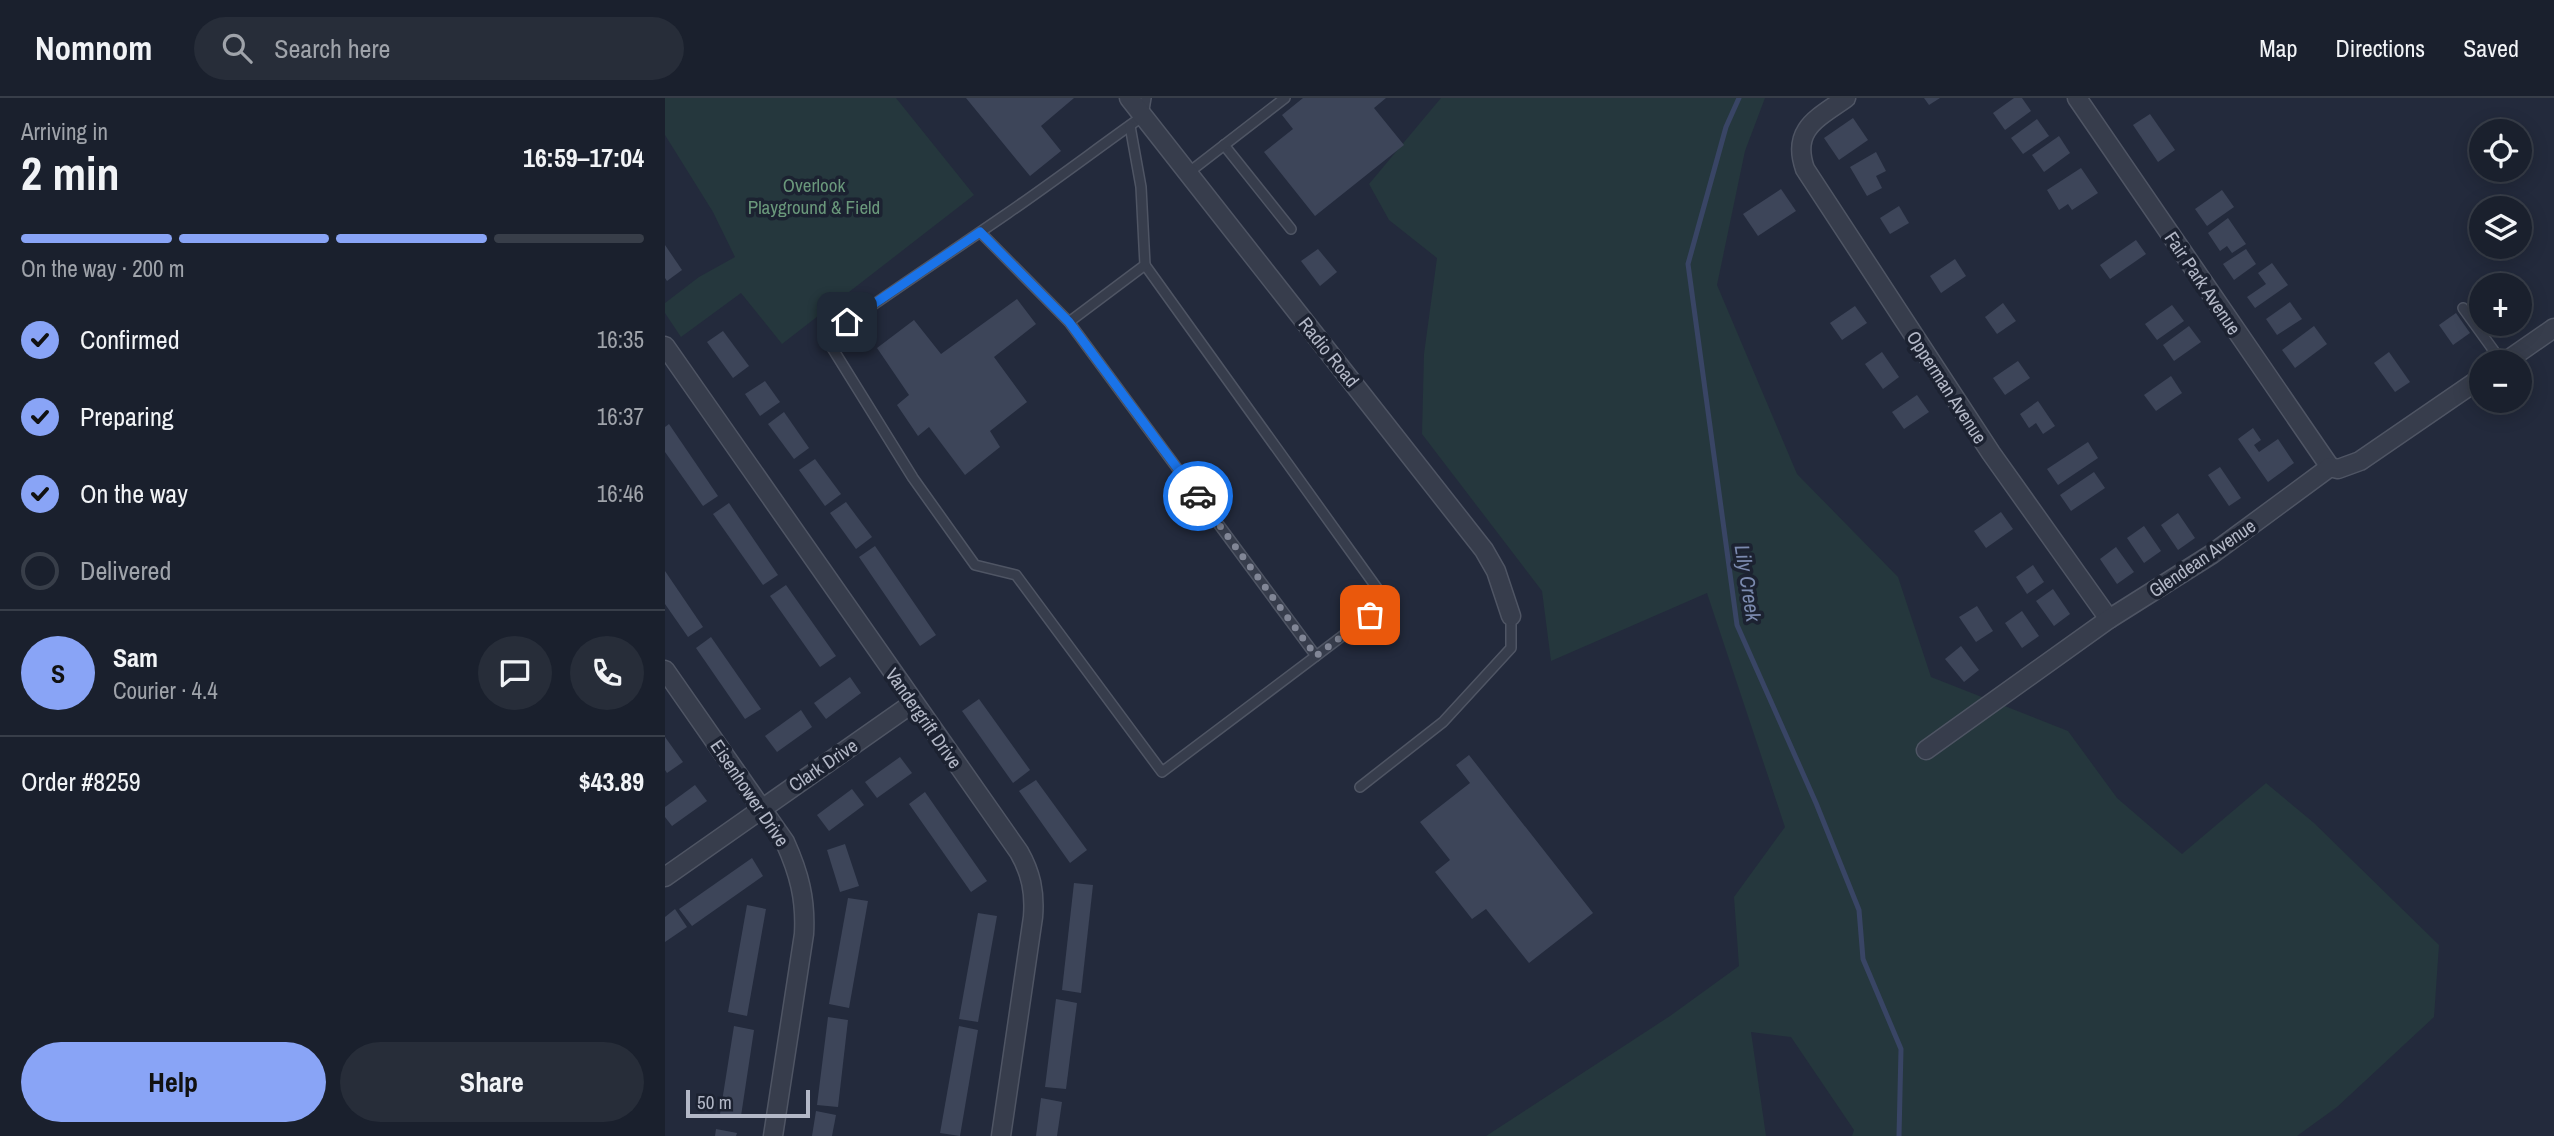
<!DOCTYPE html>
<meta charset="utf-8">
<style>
:root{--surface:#1a202d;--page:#272d39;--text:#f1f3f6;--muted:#9fa3aa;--line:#383e49;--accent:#89a4f6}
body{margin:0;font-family:"Archivo Narrow",sans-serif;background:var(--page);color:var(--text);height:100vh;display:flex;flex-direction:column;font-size:26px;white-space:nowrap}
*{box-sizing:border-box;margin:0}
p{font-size:23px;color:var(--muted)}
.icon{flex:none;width:38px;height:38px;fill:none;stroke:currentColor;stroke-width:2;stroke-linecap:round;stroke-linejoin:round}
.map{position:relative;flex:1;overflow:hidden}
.sheet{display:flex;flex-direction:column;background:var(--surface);width:665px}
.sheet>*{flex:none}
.buttons{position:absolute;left:1804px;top:21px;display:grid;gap:14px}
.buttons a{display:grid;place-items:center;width:63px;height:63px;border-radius:50%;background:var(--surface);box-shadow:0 4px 18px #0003,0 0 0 2px var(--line);font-size:35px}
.scale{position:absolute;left:21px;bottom:18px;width:124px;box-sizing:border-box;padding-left:7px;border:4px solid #b3b8c7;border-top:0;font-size:19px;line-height:24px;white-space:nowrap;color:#b3b8c7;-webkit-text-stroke:5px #1c2231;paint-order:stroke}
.pin{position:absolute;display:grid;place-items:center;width:60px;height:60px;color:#fff;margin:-30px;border-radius:14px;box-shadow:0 4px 10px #0006}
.courier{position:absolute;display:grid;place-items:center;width:70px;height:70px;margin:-35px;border:5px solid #1a73e8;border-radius:50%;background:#fff;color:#222;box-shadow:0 2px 9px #0007}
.headline em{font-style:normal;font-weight:700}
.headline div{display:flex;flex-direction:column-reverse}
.headline{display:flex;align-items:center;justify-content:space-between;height:119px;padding:0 21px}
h1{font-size:46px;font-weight:700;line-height:52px}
.bar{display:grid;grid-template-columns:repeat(4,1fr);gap:10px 7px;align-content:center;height:84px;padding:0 21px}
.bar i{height:9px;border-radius:5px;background:var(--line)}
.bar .current{background:var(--accent)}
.bar p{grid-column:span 4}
.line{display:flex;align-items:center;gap:18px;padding:0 21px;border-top:2px solid var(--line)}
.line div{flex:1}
.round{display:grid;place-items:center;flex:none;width:74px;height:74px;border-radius:37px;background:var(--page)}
ol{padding:0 21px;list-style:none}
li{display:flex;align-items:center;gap:21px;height:77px}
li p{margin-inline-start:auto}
li .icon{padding:7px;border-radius:50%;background:var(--accent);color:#111;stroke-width:4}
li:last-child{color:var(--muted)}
li i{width:38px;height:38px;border:4px solid var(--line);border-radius:50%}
.button{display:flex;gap:14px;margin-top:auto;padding:14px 21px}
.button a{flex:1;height:80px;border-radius:42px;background:var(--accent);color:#111;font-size:28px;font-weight:700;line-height:80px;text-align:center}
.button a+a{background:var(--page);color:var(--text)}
header{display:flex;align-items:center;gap:42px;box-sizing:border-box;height:98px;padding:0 35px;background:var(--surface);border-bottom:2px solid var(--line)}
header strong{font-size:33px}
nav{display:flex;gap:38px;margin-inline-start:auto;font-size:24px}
.search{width:490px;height:63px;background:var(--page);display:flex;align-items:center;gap:18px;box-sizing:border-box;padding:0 24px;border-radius:38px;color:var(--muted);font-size:26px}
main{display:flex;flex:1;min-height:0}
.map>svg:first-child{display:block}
</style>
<header>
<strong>Nomnom</strong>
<div class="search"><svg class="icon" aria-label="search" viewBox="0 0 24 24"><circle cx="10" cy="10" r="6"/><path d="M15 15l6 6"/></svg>Search here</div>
<nav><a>Map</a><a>Directions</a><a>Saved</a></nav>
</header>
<main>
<section class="sheet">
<div class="headline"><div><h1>2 min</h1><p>Arriving in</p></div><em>16:59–17:04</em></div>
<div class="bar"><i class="current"></i><i class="current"></i><i class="current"></i><i></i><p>On the way · 200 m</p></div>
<ol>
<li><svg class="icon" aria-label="check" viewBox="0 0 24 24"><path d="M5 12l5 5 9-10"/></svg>Confirmed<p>16:35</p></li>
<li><svg class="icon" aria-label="check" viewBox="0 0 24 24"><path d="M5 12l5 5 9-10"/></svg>Preparing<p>16:37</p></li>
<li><svg class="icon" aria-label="check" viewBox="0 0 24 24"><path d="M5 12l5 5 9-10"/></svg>On the way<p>16:46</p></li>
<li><i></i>Delivered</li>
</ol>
<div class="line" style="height:126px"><b class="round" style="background:var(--accent);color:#111">S</b><div><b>Sam</b><p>Courier · 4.4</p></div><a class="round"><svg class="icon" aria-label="chat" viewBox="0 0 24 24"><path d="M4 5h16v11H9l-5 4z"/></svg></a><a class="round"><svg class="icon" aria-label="phone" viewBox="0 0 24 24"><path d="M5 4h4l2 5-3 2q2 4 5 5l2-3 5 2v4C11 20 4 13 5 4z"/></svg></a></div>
<div class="line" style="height:91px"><div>Order #8259</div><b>$43.89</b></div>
<div class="button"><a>Help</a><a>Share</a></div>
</section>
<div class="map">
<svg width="1889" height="1038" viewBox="0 0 1889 1038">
<rect width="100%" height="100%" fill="#232a3c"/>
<g fill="#25373d">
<polygon points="0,0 231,0 309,97 117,246 76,195 16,239 0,215 0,205 34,179 70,159 48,114 0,37"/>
<polygon points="776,0 1100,0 1080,53 1052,187 1132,376 1233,479 1266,579 1403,633 1452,700 1517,756 1601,685 1649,725 1774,847 1769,919 1672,1009 1632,1038 1187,1038 1189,1032 1126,939 1086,934 1101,1038 821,1038 1005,918 1074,868 1069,799 1120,729 1042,495 886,563 877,493 757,336 759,256 772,160 724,122 704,86"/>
</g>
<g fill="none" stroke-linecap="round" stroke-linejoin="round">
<polyline stroke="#394565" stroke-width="5" points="1074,0 1061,29 1023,166 1072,527 1151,705 1194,812 1198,861 1236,951 1234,1038"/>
</g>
<g fill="#3d4559">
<polygon points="301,0 409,0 376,28 396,53 365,78"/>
<polygon points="638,0 721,0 709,10 739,47 650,118 599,54 628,31 617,17"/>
<polygon points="1259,0 1275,0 1264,7"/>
<polygon points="1349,0 1357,0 1366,13 1340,32 1328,15"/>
<polygon points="1485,16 1510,52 1493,64 1468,27"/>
<polygon points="1188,20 1203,42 1174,62 1159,40"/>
<polygon points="1372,21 1384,38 1358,56 1346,40"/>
<polygon points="1394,38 1405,55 1379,74 1367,57"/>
<polygon points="1211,54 1221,73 1211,78 1217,90 1202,98 1185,69"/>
<polygon points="1416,70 1433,95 1407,112 1403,106 1394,112 1382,92"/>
<polygon points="1116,91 1131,113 1093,138 1078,116"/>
<polygon points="1557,92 1569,109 1542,128 1530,111"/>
<polygon points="1234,108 1244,125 1225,136 1215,120"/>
<polygon points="1563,120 1581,146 1567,155 1562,148 1555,153 1543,135"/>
<polygon points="1471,142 1481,156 1445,181 1435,167"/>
<polygon points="0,147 17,172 2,183 0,180"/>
<polygon points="653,151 672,174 655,188 636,163"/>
<polygon points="1581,151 1591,166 1569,182 1558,166"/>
<polygon points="1290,161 1301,178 1276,195 1265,178"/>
<polygon points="1607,165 1623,187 1590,210 1582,199 1601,186 1593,175"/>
<polygon points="352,201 371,226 329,259 362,304 325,333 335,349 300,377 264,329 253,338 232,307 244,297 212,250 249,222 276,256"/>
<polygon points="1625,204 1637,221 1612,237 1601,221"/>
<polygon points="1338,205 1351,223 1332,236 1320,219"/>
<polygon points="1507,207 1519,223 1492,242 1480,226"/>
<polygon points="1190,208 1202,225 1177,242 1165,225"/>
<polygon points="1791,215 1805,235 1788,247 1774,227"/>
<polygon points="1524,228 1536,244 1509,263 1498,247"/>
<polygon points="1649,228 1662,246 1630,270 1617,252"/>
<polygon points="58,233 84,268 68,280 42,244"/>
<polygon points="1217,254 1234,279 1218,291 1200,266"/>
<polygon points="1724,254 1745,284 1730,294 1709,265"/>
<polygon points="1353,263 1365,280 1340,297 1328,280"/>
<polygon points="1506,278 1517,295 1491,313 1479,297"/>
<polygon points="100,283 115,304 95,318 80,296"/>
<polygon points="1252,297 1264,314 1239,331 1227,314"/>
<polygon points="1373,303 1390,328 1378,336 1371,325 1364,330 1355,316"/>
<polygon points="119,314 144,350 129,361 103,326"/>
<polygon points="4,326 53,398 38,408 0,354 0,329"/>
<polygon points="1588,330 1596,342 1589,347 1594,354 1613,341 1629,365 1603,384 1573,341"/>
<polygon points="1423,344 1433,360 1393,387 1382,371"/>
<polygon points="150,361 176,396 160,408 134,372"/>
<polygon points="1555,369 1576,400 1564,408 1543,377"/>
<polygon points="1429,374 1440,390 1406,413 1395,397"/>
<polygon points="181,404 207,439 191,451 165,415"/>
<polygon points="64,405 113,477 98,487 48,416"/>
<polygon points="1336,414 1348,431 1321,450 1309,433"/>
<polygon points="1513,415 1530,440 1513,452 1496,427"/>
<polygon points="1479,428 1496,453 1479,465 1462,440"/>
<polygon points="210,448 271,537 255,548 194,459"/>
<polygon points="1451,449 1469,474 1452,486 1435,461"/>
<polygon points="1368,467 1379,484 1362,496 1351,479"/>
<polygon points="0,473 38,529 23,539 0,506"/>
<polygon points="121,487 171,558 155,569 105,498"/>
<polygon points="1388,491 1405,516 1389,528 1371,503"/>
<polygon points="1312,508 1328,533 1311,544 1294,519"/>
<polygon points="1357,513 1374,538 1357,550 1340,525"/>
<polygon points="46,539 96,611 80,621 31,550"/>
<polygon points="1296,548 1314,572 1299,584 1280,561"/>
<polygon points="185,579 196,595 161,621 149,605"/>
<polygon points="314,601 365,672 348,685 297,613"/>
<polygon points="136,612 147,629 112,654 100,638"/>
<polygon points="0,639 18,664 2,675 0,672"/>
<polygon points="804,657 928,815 864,865 821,811 807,821 770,774 785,762 755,724 805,685 791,667"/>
<polygon points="235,659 247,675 212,700 200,684"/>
<polygon points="371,682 422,752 405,765 354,693"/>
<polygon points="30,687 42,703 7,728 0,719 0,709"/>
<polygon points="187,691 199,707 164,733 152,717"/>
<polygon points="260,694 322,783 306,794 244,706"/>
<polygon points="180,746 194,788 175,794 162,752"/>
<polygon points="87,760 98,778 27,828 14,811"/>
<polygon points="409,785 428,787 416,895 397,892"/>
<polygon points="183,800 203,803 184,910 164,906"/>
<polygon points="82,807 101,811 82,918 63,914"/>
<polygon points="10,811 22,829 0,844 0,819"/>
<polygon points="313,815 332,818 313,924 294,921"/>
<polygon points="391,901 412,905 401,991 380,989"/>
<polygon points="163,919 183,922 173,1009 152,1007"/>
<polygon points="69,928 89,932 76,1018 55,1016"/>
<polygon points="294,928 313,932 295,1038 275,1035"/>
<polygon points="376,1000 397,1004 392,1038 371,1038"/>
<polygon points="151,1013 171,1017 167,1038 147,1038"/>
<polygon points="51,1031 72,1035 71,1038 50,1038"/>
</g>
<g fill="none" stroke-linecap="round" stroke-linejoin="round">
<g stroke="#4f5564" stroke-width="12">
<g id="service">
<polyline points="559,47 626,131"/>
<polyline points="523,75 620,0"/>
<path d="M 315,134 L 404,224 L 651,558 L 497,674 L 351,477 L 310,467 L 248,380 L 161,240 C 221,197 282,157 343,115 C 388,84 433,50 478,18 L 481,0"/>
<polyline points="480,167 722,504 651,558"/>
<polyline points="1798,210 1837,264"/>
<polyline points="404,224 480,167 476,89 465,28"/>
<polyline points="695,689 778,624 846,550 846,518"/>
</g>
</g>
<g stroke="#4f5564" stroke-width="21">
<g id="minor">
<polyline points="464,0 819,452 831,473 846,518"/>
<path d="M 1181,0 C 1153,20 1126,31 1140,71 L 1326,355 L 1444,521"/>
<polyline points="1412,0 1665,369"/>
<path d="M 0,248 L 354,754 C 366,775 370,794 368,819 L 336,1038"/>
<polyline points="1840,264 1889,230"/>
<path d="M 0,572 L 120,744 C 134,775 141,801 139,836 L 108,1038"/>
<polyline points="1261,652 1444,521 1547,456 1665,369 1673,371 1695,363 1816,280"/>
<polyline points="0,779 248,605"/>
</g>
</g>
<use href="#service" stroke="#373d4c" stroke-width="9"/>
<use href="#minor" stroke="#373d4c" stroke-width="18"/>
</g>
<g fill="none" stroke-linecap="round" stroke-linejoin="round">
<polyline stroke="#818696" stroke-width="7" stroke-dasharray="0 12.6" points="533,398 651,558 705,517"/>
<polyline stroke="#1a73e8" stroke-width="9" points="182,224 315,134 404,224 533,398"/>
</g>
<g text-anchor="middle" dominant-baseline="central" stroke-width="7" stroke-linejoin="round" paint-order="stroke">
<g font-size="19" fill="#6a987b" stroke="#1c2231">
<text x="149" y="87">Overlook<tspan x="149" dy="22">Playground &amp; Field</tspan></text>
</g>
<g font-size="19" fill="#b3b8c7" stroke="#1c2231">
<text transform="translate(1538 185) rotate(56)">Fair Park Avenue</text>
<text transform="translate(664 254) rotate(51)">Radio Road</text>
<text transform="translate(1282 289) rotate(57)">Opperman Avenue</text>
<text transform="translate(1537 460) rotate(-34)">Glendean Avenue</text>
<text transform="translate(259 620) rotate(55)">Vandergrift Drive</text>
<text transform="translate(158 667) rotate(-34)">Clark Drive</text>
<text transform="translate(85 695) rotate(56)">Eisenhower Drive</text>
</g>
<g font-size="21" font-style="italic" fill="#7b8aaf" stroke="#1c2231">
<text transform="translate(1083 485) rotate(81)">Lily Creek</text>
</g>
</g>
</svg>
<div class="buttons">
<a><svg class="icon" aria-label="locate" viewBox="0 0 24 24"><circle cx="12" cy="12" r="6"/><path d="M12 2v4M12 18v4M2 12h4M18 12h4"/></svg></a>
<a><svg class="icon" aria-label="layers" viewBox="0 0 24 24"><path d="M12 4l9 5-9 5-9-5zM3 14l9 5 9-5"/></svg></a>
<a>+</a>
<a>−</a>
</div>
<div class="scale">50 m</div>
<div class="pin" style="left:705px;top:517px;background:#ea580c"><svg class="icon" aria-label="bag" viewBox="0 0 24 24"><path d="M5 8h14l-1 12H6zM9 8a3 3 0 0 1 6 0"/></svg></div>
<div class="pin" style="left:182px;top:224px;background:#1f2937"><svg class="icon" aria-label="home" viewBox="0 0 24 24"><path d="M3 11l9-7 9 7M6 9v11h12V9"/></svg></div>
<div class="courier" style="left:533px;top:398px"><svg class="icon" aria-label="car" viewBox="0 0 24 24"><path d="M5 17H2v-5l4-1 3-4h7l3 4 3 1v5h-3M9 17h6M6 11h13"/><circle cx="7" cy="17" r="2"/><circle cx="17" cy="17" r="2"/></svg></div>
</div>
</main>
